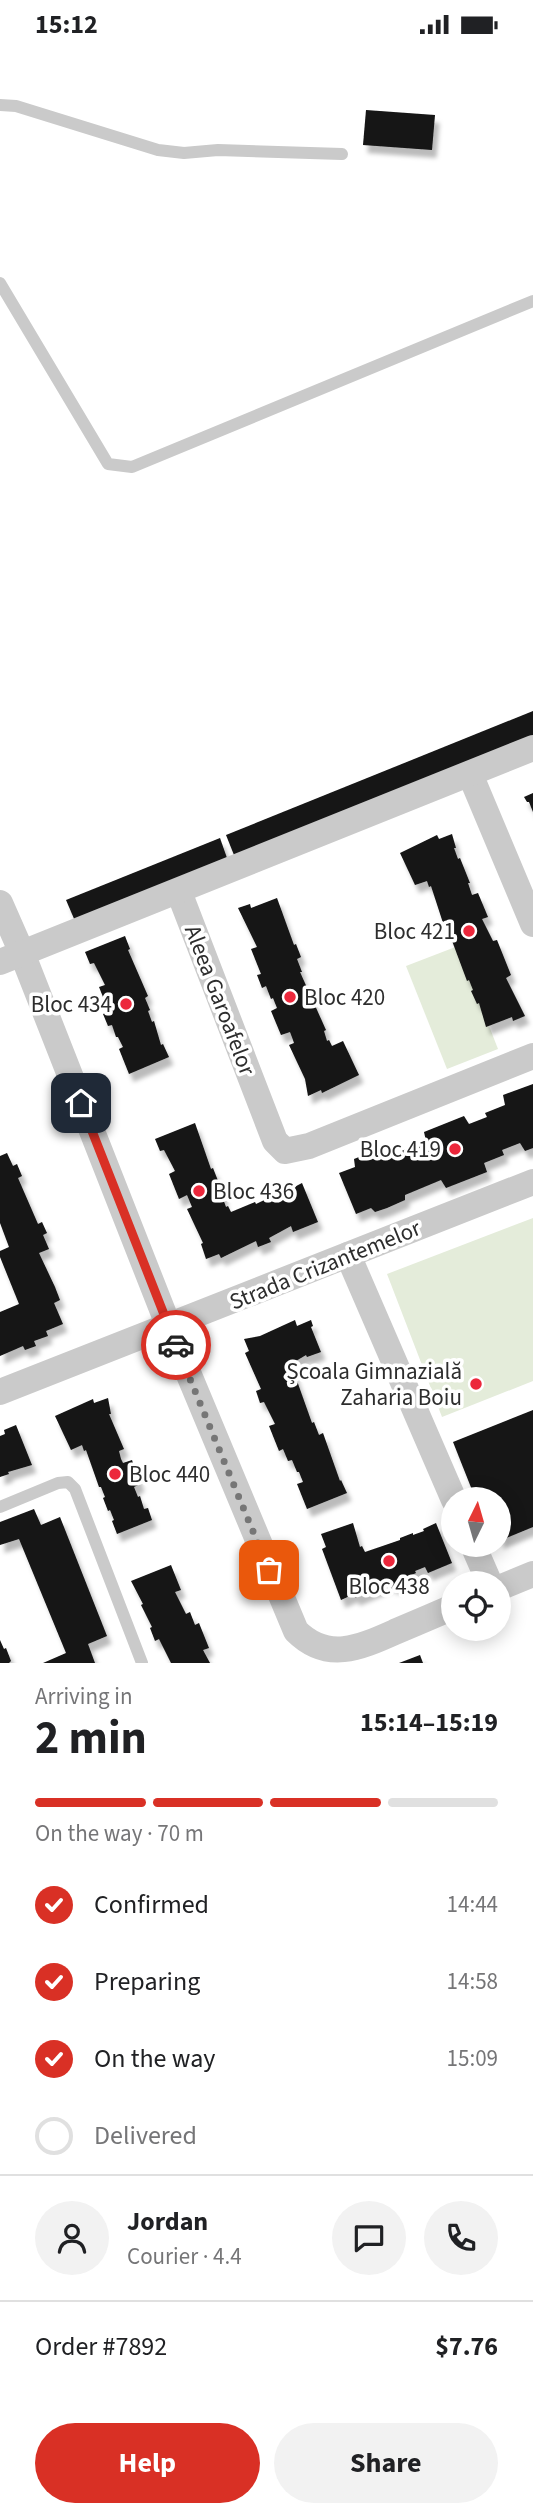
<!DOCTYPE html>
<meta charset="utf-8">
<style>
:root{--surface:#fff;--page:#f2f2f2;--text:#202124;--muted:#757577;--line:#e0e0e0;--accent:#d93025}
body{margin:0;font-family:"Source Sans 3",sans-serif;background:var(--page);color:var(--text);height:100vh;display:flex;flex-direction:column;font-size:26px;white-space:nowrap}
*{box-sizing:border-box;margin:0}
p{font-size:23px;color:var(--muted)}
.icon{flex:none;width:38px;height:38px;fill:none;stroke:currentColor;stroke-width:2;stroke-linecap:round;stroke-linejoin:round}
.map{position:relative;height:1614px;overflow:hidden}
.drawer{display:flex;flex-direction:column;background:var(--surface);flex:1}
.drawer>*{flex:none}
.needle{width:46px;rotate:5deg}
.controls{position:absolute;left:441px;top:1438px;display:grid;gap:14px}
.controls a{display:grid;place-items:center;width:70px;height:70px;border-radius:50%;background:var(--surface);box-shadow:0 4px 18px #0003;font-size:35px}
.pin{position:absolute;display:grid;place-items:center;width:60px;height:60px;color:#fff;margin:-30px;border-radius:14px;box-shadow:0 4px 10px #0006}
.courier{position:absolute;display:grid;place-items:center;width:70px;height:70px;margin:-35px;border:5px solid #d93025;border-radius:50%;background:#fff;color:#222;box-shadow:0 2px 9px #0007}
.summary em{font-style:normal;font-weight:700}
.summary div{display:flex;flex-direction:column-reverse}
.summary{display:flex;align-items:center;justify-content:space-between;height:119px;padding:0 35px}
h1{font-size:46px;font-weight:700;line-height:52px}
.bar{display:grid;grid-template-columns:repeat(4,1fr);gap:10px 7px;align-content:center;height:84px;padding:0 35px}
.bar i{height:9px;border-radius:5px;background:var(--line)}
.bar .active{background:var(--accent)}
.bar p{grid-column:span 4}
.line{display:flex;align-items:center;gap:18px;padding:0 35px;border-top:2px solid var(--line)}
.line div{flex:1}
.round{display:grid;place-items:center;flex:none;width:74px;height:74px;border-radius:37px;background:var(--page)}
ol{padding:0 35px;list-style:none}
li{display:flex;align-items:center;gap:21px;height:77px}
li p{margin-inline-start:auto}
li .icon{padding:7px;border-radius:50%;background:var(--accent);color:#fff;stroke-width:4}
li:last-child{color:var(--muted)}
li i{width:38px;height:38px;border:4px solid var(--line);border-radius:50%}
.cta{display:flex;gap:14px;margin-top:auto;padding:14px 35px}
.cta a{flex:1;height:80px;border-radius:42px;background:var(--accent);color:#fff;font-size:28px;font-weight:700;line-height:80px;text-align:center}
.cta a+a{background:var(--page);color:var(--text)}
.status{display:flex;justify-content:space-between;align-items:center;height:49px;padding:0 35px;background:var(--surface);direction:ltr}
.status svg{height:19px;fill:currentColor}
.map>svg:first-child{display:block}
</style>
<div class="status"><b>15:12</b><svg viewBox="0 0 49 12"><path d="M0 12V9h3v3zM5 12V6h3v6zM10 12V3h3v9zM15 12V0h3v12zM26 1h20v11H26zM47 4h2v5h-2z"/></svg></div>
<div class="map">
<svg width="533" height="1614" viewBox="0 0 533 1614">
<defs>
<filter id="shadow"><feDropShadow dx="4.5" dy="8" stdDeviation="2" flood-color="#0004"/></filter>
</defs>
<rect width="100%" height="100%" fill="#fff"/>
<g fill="#e4ecda">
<polygon points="458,897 498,1000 447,1020 406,917"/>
<polygon points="533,1169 533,1332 442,1368 387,1225"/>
</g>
<g fill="#141414" filter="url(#shadow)">
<polygon points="366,61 435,66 432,101 363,96"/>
<polygon points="533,662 533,687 234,806 226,786"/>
<polygon points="533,744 533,763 529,753 527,753 524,748"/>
<polygon points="452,785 456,799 454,799 458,810 460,809 470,834 468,834 472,846 478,844 488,868 482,870 493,892 497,891 511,926 506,929 525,967 513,972 512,968 486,978 479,954 477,955 471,942 473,941 469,931 467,932 445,873 443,874 431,837 429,838 427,832 415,836 400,804 437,786 439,790"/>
<polygon points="220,789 227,809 75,872 66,851"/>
<polygon points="277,849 294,896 296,895 301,908 297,910 302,923 300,923 326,981 324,982 327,992 329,991 332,997 343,992 359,1026 322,1044 321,1041 308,1047 305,1030 289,996 294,994 293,991 290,983 281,986 271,962 277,959 273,949 271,950 266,937 262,939 257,926 261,925 251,900 257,898 238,859 250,855 251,859"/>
<polygon points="125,887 130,900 128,901 148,947 145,949 150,961 148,962 152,973 154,972 161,996 163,995 169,1008 129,1025 119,1000 123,998 118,988 116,988 112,976 108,977 103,965 109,963 99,938 105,936 94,914 90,915 85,903"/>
<polygon points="533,1035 533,1099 525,1102 520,1094 502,1101 504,1106 484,1114 487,1123 446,1139 441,1131 405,1146 405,1151 387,1159 375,1163 371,1159 356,1165 339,1124 355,1118 354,1110 384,1098 389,1107 426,1092 424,1083 464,1067 469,1075 487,1068 485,1064 505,1056 503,1046"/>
<polygon points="195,1074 211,1120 213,1119 224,1147 222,1147 226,1158 228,1157 231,1163 255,1153 256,1155 279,1144 279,1146 302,1134 318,1173 293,1183 291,1177 269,1189 271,1193 258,1198 256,1192 221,1209 219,1205 206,1210 201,1195 203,1194 187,1160 192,1158 187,1146 179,1150 169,1125 175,1122 164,1101 160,1102 155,1090"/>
<polygon points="7,1104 13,1117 17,1115 22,1127 18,1129 38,1175 42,1173 47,1184 43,1186 49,1200 39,1204 55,1238 60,1251 54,1254 63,1275 46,1282 48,1287 34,1292 36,1297 25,1301 23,1297 0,1307 0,1263 19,1255 0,1208 0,1202 9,1198 0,1174 0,1107"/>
<polygon points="295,1271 297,1277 311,1271 313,1277 311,1278 321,1303 307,1308 306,1306 291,1315 312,1374 314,1373 319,1386 323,1384 340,1432 341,1431 347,1444 307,1460 297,1435 303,1433 299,1423 297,1423 292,1411 288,1412 283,1400 279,1402 269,1377 275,1375 264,1353 260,1354 256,1342 261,1340 245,1304 249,1302 244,1290 260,1287"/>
<polygon points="108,1349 111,1365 109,1365 124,1400 119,1402 121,1410 123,1414 132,1411 140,1435 134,1438 138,1448 140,1447 144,1460 148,1459 152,1471 117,1485 112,1472 114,1471 110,1461 108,1462 103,1449 105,1448 101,1438 99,1438 86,1401 84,1402 82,1396 71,1401 55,1367 93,1350 94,1354"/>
<polygon points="533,1361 533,1478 499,1492 499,1451 476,1451 453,1393"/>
<polygon points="16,1376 32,1416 8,1423 9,1425 0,1428 0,1387 5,1385 4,1381"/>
<polygon points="34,1460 41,1476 60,1468 107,1587 88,1595 95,1614 43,1614 66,1604 19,1490 0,1496 0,1473"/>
<polygon points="353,1474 360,1498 362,1497 365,1503 400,1491 400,1489 413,1484 413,1486 424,1482 423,1480 436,1474 452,1514 428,1524 425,1518 415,1522 416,1524 403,1530 405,1533 393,1538 391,1534 355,1549 354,1545 341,1551 322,1500 326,1498 321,1485"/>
<polygon points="171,1516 181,1541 175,1543 186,1565 190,1563 195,1576 199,1574 209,1599 203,1601 210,1614 171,1614 159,1590 155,1592 150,1579 152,1578 141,1556 143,1555 131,1532"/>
<polygon points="0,1591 4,1600 6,1599 11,1612 9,1614 0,1614"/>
<polygon points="420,1606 423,1614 399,1614"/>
</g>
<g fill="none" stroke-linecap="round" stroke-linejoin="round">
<g stroke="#cacaca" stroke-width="12">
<polyline points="0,56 16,57 158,101 184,104 218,101 342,105"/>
<polyline points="0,234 108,415 132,418 533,252"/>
<polyline points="0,1458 58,1434 68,1433 75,1440 142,1614"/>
</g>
<g stroke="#cacaca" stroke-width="26">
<polyline points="470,725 533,875"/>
<polyline points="179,843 275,1092 285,1102 309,1097 533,1007"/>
<path d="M 0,854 L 22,904 L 169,1278 L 296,1582 C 328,1614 361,1598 397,1582 C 416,1574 435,1566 453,1558"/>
<polyline points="0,913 533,699"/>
<polyline points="348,1206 454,1451"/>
<polyline points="0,1343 533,1133"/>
<polyline points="473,1496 490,1535"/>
<polyline points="499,1539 533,1525"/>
</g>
</g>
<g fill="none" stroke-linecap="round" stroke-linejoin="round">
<polyline stroke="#767676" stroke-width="7" stroke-dasharray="0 12.6" points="176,1296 269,1521"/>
<polyline stroke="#d93025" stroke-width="9" points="81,1054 176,1296"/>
</g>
<g fill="#ec273b" stroke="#fff" stroke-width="2.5">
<circle cx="469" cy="882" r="7"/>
<circle cx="290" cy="948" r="7"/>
<circle cx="126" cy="955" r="7"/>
<circle cx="455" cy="1100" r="7"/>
<circle cx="199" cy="1142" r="7"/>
<circle cx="476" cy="1335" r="7"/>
<circle cx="115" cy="1425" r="7"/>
<circle cx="389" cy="1512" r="7"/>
</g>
<g text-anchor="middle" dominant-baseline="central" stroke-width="7" stroke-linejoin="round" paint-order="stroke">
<g font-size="23" fill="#2d2d2d" stroke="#fff" text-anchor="end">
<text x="455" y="882">Bloc 421</text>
<text x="304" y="948" text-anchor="start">Bloc 420</text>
<text x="112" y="955">Bloc 434</text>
<text x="441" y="1100">Bloc 419</text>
<text x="213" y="1142" text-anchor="start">Bloc 436</text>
<text x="462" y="1322">Școala Gimnazială<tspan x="462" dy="26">Zaharia Boiu</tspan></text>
<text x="129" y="1425" text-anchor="start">Bloc 440</text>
<text x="389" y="1537" text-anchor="middle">Bloc 438</text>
</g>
<g font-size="23" fill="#2d2d2d" stroke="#fff">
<text transform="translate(220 951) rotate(69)">Aleea Garoafelor</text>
<text transform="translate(325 1216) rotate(-22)">Strada Crizantemelor</text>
</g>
</g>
</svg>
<div class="controls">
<a><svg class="needle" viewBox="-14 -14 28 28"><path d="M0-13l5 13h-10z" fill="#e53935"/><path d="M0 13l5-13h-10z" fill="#757577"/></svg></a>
<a><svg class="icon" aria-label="locate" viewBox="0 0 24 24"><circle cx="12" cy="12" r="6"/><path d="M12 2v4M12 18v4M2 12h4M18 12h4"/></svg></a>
</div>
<div class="pin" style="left:269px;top:1521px;background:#ea580c"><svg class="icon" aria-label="bag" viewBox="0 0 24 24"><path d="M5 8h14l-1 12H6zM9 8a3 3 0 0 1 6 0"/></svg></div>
<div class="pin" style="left:81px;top:1054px;background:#1f2937"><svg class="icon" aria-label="home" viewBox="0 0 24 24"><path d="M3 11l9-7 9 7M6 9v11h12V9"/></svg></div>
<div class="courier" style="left:176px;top:1296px"><svg class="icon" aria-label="car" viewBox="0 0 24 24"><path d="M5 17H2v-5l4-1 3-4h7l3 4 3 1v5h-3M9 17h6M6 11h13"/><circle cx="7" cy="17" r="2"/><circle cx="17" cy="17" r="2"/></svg></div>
</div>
<section class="drawer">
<div class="summary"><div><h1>2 min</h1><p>Arriving in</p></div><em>15:14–15:19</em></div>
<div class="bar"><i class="active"></i><i class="active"></i><i class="active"></i><i></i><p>On the way · 70 m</p></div>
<ol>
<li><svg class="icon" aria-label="check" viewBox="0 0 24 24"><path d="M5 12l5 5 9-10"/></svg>Confirmed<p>14:44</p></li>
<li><svg class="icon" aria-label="check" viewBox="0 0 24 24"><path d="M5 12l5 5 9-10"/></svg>Preparing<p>14:58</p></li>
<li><svg class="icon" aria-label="check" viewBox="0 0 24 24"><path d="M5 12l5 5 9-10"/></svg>On the way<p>15:09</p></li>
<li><i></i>Delivered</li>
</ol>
<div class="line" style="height:126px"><a class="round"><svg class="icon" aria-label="person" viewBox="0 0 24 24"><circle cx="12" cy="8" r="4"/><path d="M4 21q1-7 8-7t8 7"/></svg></a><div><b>Jordan</b><p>Courier · 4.4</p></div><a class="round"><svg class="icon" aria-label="chat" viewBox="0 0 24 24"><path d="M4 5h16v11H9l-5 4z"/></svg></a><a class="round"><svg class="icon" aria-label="phone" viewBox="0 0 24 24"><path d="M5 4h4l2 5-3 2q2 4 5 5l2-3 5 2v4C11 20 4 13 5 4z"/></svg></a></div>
<div class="line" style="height:91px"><div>Order #7892</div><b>$7.76</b></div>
<div class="cta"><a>Help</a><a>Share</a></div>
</section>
